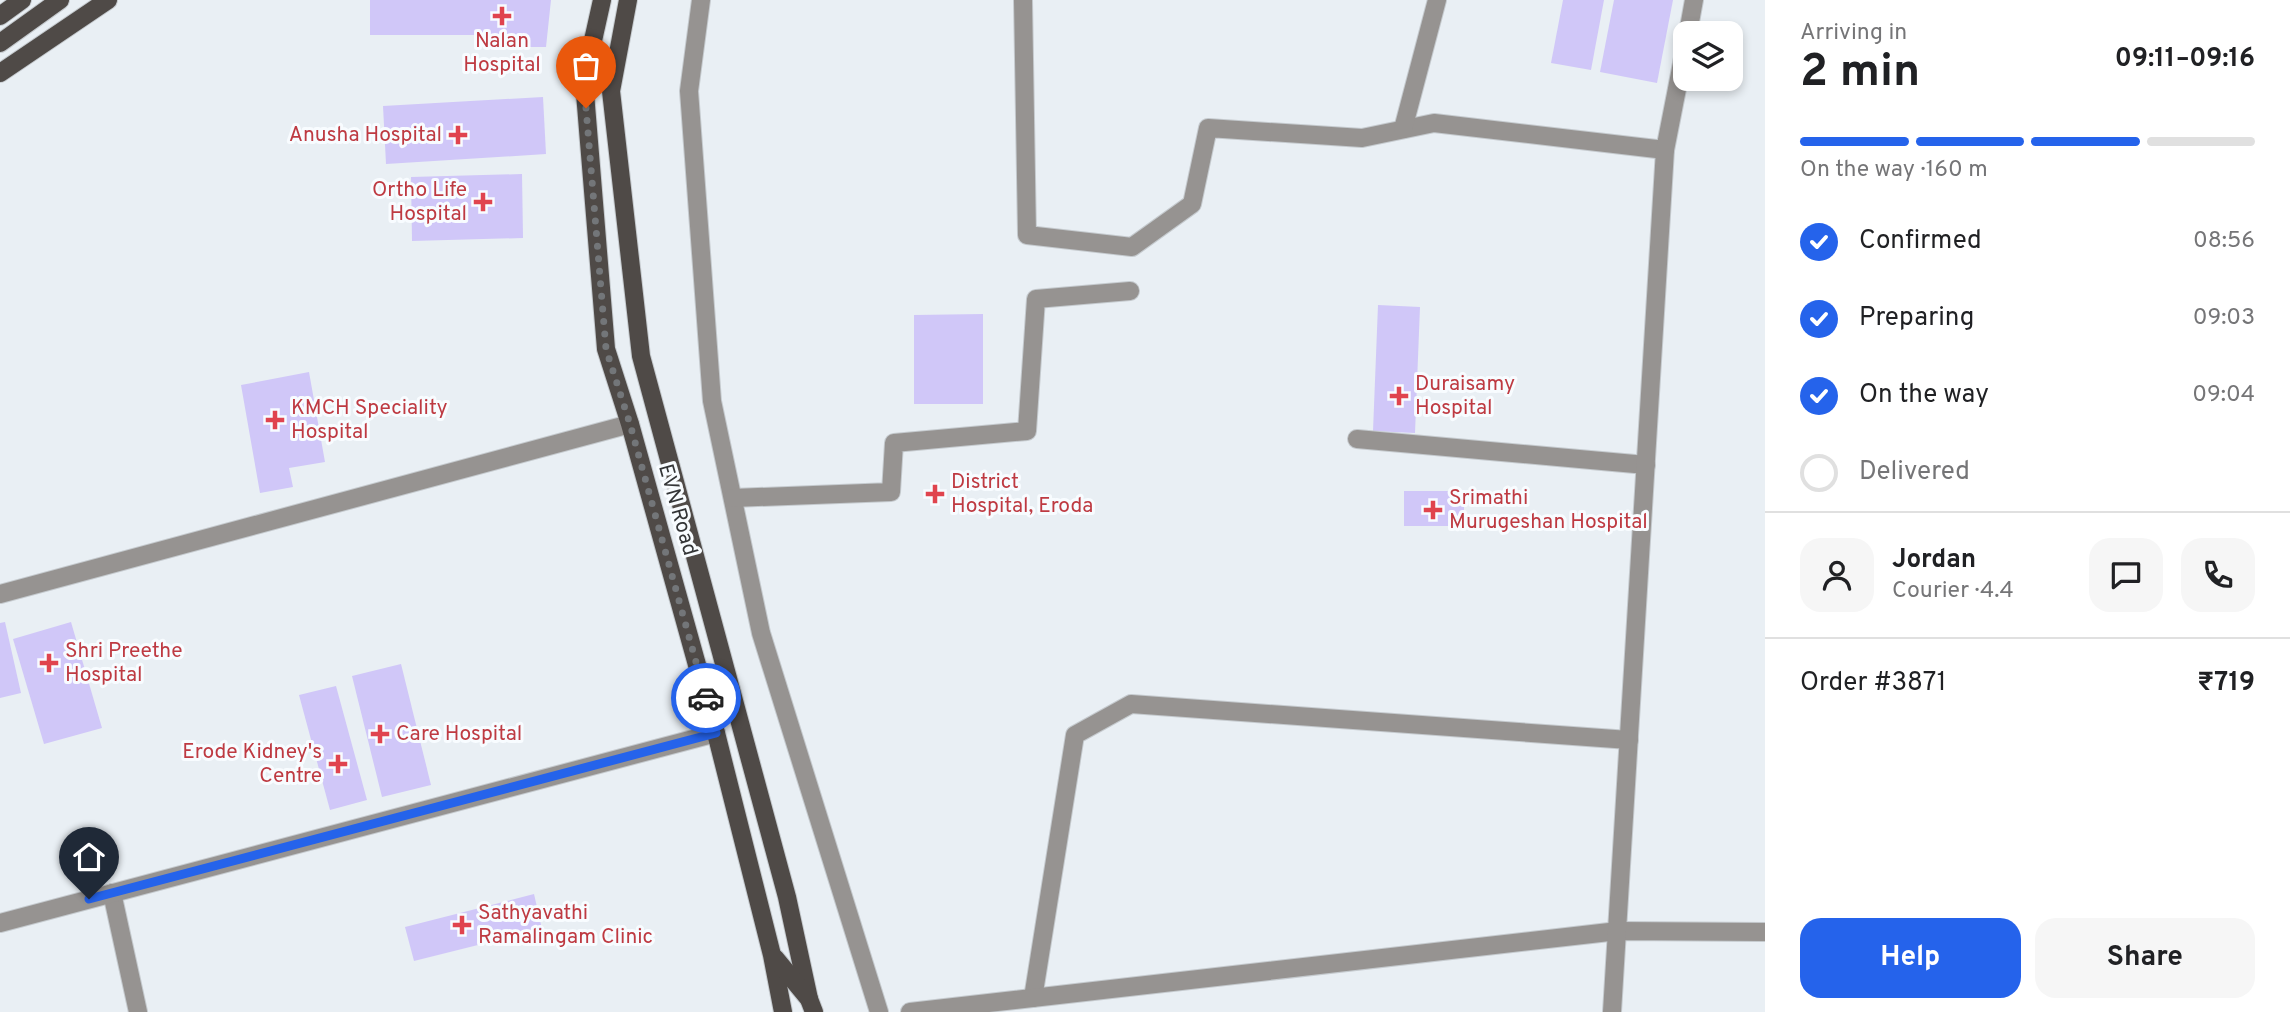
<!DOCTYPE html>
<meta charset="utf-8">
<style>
:root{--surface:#fff;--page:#f6f6f6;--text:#202124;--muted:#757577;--line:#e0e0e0;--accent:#2563eb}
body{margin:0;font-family:Overpass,sans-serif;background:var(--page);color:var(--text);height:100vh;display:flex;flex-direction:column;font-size:26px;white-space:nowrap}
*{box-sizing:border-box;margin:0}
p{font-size:23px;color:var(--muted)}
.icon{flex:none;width:38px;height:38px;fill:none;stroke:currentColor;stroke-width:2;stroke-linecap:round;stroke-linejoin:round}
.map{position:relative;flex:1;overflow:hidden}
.details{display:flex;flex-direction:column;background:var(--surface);width:525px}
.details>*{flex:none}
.tools{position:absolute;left:1673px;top:21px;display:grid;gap:14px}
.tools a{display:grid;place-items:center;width:70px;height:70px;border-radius:14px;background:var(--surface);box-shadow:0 4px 10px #0003;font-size:35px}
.pin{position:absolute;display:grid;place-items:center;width:60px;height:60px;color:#fff;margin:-72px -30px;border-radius:50% 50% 50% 0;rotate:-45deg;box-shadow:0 0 7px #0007}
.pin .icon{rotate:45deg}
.courier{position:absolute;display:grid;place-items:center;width:70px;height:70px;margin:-35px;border:5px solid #2563eb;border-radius:50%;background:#fff;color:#222;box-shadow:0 2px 9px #0007}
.overview em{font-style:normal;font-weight:700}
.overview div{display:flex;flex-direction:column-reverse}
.overview{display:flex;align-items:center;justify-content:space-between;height:119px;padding:0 35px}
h1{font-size:46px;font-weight:700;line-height:52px}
.bar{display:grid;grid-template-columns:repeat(4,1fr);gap:10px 7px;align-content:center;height:84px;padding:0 35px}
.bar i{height:9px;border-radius:5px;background:var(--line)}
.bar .selected{background:var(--accent)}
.bar p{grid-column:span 4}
.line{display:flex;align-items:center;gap:18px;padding:0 35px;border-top:2px solid var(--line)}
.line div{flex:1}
.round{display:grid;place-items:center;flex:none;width:74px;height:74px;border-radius:21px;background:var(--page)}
ol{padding:0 35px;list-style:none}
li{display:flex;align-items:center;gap:21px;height:77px}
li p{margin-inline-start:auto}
li .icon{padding:7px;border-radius:50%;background:var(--accent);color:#fff;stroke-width:4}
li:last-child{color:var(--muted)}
li i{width:38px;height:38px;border:4px solid var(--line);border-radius:50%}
.action{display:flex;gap:14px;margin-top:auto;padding:14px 35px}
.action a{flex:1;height:80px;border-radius:21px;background:var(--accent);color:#fff;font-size:28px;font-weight:700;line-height:80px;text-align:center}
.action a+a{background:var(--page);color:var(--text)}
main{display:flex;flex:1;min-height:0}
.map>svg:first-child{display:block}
</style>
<main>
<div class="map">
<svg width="1765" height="1012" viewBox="0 0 1765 1012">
<rect width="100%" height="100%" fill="#e9eff4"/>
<g fill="#d0c7f8">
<polygon points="370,0 551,0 546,47 503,47 503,35 370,35"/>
<polygon points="1563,0 1604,0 1591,70 1551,63"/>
<polygon points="1614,0 1673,0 1657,83 1600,72"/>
<polygon points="543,97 546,154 386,164 383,106"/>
<polygon points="522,174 523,238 412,241 411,177"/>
<polygon points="1378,305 1420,307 1415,433 1373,431"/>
<polygon points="983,314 983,404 914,404 914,315"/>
<polygon points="309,372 325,462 289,468 293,487 260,493 241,385"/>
<rect x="1404" y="491" width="60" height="35"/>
<polygon points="5,622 21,693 0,698 0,623"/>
<polygon points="71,622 102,728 44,744 13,639"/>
<polygon points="401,664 431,785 382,797 352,676"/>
<polygon points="336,686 367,800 330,810 299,695"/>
<polygon points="534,894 542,929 414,961 405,927"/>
</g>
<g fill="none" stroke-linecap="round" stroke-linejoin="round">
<g stroke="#c5cace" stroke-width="20">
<g id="minor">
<polyline points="701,0 689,91 712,401 761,633 879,1012"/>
<polyline points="1023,0 1027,235 1132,247 1192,204 1208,128 1362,138 1434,123 1665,150"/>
<polyline points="1688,33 1694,0"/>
<polyline points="1403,129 1437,0"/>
<polyline points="1357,439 1646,465"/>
<polyline points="733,498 891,492 894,443 1027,431 1036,299 1130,291"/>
<polyline points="0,594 630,424"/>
<polyline points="112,893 138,1012"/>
<polyline points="0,923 716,733"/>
<polyline points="1033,998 1075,735 1131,704 1629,740"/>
<polyline points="910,1012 1618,931 1765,932"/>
<polyline points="1612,1012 1665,150 1685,48"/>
</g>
</g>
<g stroke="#c5cace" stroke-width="20">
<g id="major">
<polyline points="602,0 584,81 606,349 630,424 716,733 772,955 783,1012"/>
<polyline points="628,0 611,91 641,356 787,897 809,999"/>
<polyline points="0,16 22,0"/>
<polyline points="0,43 60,0"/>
<polyline points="0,73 108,0"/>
<polyline points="775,958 809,999 814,1012"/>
</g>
</g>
<use href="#minor" stroke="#969391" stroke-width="18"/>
<use href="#major" stroke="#4f4a47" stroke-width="18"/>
</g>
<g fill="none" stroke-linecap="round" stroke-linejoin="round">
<polyline stroke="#737679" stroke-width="7" stroke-dasharray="0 12.6" points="586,108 606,349 630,424 706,698"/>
<polyline stroke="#2563eb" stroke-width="9" points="89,899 716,733 706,698"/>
</g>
<g fill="#e0444e" stroke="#f8fcff" stroke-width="2.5">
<path d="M498.5 5.5h7v7h7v7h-7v7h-7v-7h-7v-7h7z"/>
<path d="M454.5 124.5h7v7h7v7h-7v7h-7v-7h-7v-7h7z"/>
<path d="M479.5 191.5h7v7h7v7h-7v7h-7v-7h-7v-7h7z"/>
<path d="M1395.5 385.5h7v7h7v7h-7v7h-7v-7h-7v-7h7z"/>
<path d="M271.5 409.5h7v7h7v7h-7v7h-7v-7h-7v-7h7z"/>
<path d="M931.5 483.5h7v7h7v7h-7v7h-7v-7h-7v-7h7z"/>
<path d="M1429.5 499.5h7v7h7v7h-7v7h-7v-7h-7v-7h7z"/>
<path d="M45.5 652.5h7v7h7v7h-7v7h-7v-7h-7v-7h7z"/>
<path d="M376.5 723.5h7v7h7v7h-7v7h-7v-7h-7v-7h7z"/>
<path d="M334.5 753.5h7v7h7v7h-7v7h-7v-7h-7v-7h7z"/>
<path d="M458.5 914.5h7v7h7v7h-7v7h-7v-7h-7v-7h7z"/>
</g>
<g text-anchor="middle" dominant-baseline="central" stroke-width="6" stroke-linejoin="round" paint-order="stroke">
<g font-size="21" fill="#be3a42" stroke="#f8fcff" text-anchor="start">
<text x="502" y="41" text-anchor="middle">Nalan<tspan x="502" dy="24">Hospital</tspan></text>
<text x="442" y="135" text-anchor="end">Anusha Hospital</text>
<text x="467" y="190" text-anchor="end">Ortho Life<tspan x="467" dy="24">Hospital</tspan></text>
<text x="1415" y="384">Duraisamy<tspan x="1415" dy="24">Hospital</tspan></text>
<text x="291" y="408">KMCH Speciality<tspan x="291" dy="24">Hospital</tspan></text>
<text x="951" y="482">District<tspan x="951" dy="24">Hospital, Eroda</tspan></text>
<text x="1449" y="498">Srimathi<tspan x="1449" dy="24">Murugeshan Hospital</tspan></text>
<text x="65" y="651">Shri Preethe<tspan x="65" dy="24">Hospital</tspan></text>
<text x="396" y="734">Care Hospital</text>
<text x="322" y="752" text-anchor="end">Erode Kidney's<tspan x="322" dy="24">Centre</tspan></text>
<text x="478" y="913">Sathyavathi<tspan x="478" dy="24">Ramalingam Clinic</tspan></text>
</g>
<g font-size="21" fill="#333537" stroke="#f8fcff">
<text transform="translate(677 510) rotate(74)">EVN Road</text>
</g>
</g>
</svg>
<div class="tools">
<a><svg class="icon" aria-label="layers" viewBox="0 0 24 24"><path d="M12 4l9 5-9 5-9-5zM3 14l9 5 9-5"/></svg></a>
</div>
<div class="pin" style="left:586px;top:108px;background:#ea580c"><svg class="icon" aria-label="bag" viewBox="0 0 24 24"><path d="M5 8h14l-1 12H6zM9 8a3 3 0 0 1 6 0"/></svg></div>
<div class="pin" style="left:89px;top:899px;background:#1f2937"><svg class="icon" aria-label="home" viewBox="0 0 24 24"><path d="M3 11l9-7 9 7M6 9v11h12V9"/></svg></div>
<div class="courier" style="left:706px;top:698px"><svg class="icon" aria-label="car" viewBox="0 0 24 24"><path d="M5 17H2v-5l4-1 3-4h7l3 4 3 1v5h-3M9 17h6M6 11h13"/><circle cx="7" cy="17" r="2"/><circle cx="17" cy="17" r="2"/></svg></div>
</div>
<section class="details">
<div class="overview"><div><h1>2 min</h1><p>Arriving in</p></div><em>09:11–09:16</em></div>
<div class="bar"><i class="selected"></i><i class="selected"></i><i class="selected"></i><i></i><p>On the way · 160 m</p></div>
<ol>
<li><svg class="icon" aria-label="check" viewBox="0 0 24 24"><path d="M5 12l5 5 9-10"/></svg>Confirmed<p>08:56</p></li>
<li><svg class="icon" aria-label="check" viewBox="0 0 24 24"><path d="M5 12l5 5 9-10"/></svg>Preparing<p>09:03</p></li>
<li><svg class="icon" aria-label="check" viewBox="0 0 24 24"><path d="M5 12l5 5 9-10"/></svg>On the way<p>09:04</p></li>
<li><i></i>Delivered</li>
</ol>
<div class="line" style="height:126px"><a class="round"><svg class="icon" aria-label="person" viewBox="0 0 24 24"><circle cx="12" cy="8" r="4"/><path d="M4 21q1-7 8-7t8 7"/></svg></a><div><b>Jordan</b><p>Courier · 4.4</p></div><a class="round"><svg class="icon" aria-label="chat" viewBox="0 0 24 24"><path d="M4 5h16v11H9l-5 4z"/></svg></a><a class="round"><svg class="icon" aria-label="phone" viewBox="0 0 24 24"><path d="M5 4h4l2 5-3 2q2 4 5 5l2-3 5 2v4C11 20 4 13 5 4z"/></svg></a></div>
<div class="line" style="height:91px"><div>Order #3871</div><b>₹719</b></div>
<div class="action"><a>Help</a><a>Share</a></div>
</section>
</main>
